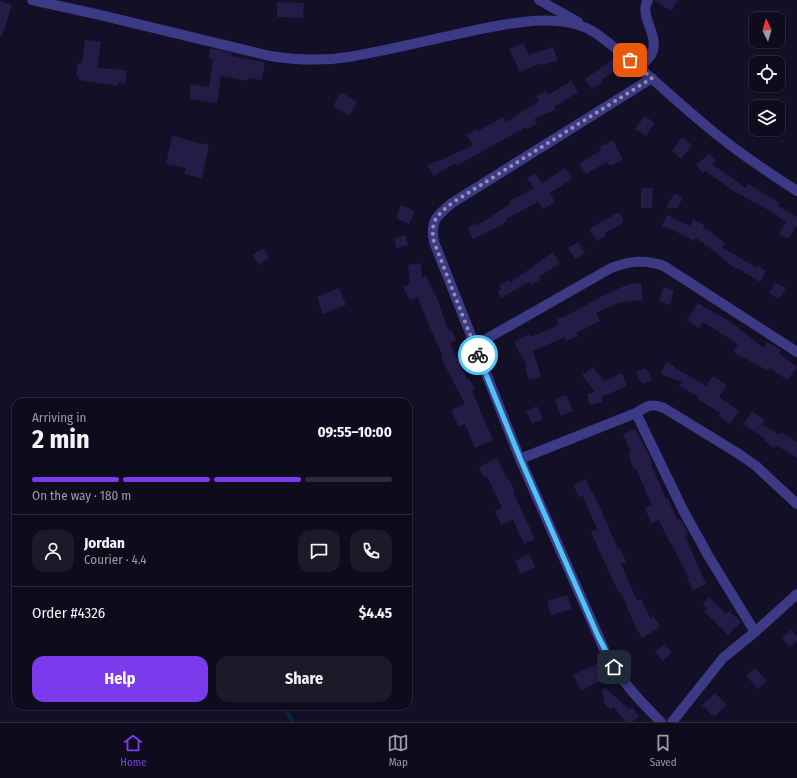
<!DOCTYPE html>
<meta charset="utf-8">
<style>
:root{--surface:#0e0b1c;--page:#1c1929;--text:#f1f3f6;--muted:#9b9ba3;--line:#2e2b3b;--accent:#7c3aed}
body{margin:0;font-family:"Fira Sans Condensed",sans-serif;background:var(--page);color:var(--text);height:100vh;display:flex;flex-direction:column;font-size:15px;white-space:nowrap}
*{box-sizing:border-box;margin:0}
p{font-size:13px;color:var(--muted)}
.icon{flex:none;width:22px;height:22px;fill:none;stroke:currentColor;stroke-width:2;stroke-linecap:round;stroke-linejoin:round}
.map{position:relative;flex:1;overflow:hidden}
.panel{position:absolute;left:12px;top:398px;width:400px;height:312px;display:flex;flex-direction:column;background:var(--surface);border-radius:12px;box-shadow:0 1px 3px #0004,0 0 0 1px var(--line)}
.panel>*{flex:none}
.needle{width:26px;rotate:355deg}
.fabs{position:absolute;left:749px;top:12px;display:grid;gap:8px}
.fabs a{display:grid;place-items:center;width:36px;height:36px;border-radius:8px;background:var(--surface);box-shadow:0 1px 3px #0004,0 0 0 1px var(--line);font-size:20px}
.pin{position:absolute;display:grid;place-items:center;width:34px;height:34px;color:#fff;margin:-17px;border-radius:8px;box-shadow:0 2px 6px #0006}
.courier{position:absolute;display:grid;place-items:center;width:40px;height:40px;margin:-20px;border:3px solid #4fc3f7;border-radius:50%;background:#fff;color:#222;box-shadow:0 1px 5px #0007}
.summary em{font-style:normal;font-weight:700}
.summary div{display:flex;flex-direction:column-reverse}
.summary{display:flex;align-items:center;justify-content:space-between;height:68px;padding:0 20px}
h1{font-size:26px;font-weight:700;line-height:30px}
.bar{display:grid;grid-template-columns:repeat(4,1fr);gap:6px 4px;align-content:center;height:48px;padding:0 20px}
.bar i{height:5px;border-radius:3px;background:var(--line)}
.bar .on{background:var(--accent)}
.bar p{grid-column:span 4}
.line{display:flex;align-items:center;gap:10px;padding:0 20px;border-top:1px solid var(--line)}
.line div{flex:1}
.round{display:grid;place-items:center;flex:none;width:42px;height:42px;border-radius:12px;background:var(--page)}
.cta{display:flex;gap:8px;margin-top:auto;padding:8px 20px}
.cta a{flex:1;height:46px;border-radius:12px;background:var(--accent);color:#fff;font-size:16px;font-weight:700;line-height:46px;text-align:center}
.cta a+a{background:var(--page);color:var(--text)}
.tabs{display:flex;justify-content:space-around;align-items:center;height:56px;border-top:1px solid var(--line);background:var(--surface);font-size:11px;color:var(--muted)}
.tabs a{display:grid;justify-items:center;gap:2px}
.tabs .on{color:var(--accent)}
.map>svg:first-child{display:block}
</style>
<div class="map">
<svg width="797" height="722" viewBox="0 0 797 722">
<rect width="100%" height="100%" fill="#130f26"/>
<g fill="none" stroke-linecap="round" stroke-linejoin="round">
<polyline stroke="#0c2248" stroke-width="4" points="283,706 293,722"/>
</g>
<g fill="#241b47">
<polygon points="654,0 678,0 671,11"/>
<polygon points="0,1 12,5 2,36 0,36"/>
<polygon points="277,2 304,3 303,18 277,17"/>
<polygon points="85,40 101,42 97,68 127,70 125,84 118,83 118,86 79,80 79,77 76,76 78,63 82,63"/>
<polygon points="523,43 529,55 553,47 558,61 542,65 541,63 520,72 509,49"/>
<polygon points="210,48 232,53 231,56 265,62 262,80 249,78 248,81 221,76 217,103 189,99 191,84 209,87 213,59 209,58"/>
<polygon points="616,57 624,65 601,80 603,82 592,89 585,79"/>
<polygon points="571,81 578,92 554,107 555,110 534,119 537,124 527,129 526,127 456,166 455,163 434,176 427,166 436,161 437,162 473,145 466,135 477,129 478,131 503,117 506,122 539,101 536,96 546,91 548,95"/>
<polygon points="341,92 357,102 349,116 333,106"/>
<polygon points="645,116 655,123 646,136 635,129"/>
<polygon points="172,136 186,139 186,140 209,145 202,178 184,174 186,168 166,164"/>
<polygon points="682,137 692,145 681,159 672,151"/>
<polygon points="613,140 623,160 610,166 607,162 586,174 579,164 601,150 600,147"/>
<polygon points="709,154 716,161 712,164 746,188 748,184 772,198 780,203 778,206 797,217 797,225 789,239 779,234 786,222 756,202 755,203 732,190 705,171 703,173 696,165"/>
<polygon points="565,168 572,179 550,193 555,202 543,209 538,202 506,219 507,221 498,227 473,239 468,228 477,223 478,225 511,203 510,201 534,188 527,178 535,173 542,183"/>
<polygon points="641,188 653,188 652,208 641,208"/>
<polygon points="675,193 683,198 677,208 666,208"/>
<polygon points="401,205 415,211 409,224 396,218"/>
<polygon points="619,212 623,219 623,223 605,233 606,235 597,241 589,229"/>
<polygon points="667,215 690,226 693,219 704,225 703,227 725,243 722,247 757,268 758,266 766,271 760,282 737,268 736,269 727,263 728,262 696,238 694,241 671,229 671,230 662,226"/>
<polygon points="405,235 408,245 396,248 394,238"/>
<polygon points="578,242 585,253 575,259 568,248"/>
<polygon points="263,248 269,258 259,265 252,255"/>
<polygon points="553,252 560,263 539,277 541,279 531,285 529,282 501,298 498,292 501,289 499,285 508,280 510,283"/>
<polygon points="421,263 422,278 426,276 436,296 448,330 451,329 456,340 450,343 467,379 469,378 475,389 472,391 493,440 475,448 465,424 459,427 451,410 465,404 441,358 443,357 428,323 418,297 410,301 403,287 410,284 408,265"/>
<polygon points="775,282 786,288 779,299 769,293"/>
<polygon points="641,283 643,300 618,303 596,313 600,321 576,333 578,336 566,341 565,337 533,351 541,376 529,380 525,367 527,366 514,342 529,334 531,337 559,325 557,319 568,315 604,295 629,284"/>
<polygon points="663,287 674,290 670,305 659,301"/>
<polygon points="339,288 346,305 323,314 317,297"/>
<polygon points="698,303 731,322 764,348 767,342 781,350 779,353 797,367 787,380 770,368 768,371 743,357 742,358 733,351 738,344 703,322 699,328 687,320"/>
<polygon points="666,362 675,366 675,368 706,386 713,376 727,385 719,397 739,411 730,424 719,416 720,413 698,399 699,397 679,386 682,382 661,374"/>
<polygon points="593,367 604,381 622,373 627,386 601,397 602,402 589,405 587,394 595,392 582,375"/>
<polygon points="646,368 652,380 642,384 636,372"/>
<polygon points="566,395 573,411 561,416 555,399"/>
<polygon points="537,406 543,419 532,424 526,411"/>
<polygon points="752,411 765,420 762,424 779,435 781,432 797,442 797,458 776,445 774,448 764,441 765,439 743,424"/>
<polygon points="635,429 649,455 652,463 651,464 666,499 668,498 677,520 680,519 684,525 688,535 685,536 706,584 693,590 687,578 689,578 671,543 670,543 659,520 651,523 645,508 652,505 636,469 634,470 628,453 631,452 623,434"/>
<polygon points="497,458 508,480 509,479 515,492 513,492 535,539 524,544 513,520 501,525 495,511 502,508 487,476 484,477 479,467"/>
<polygon points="585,479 598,503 618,549 620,548 626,562 621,564 637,601 641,599 650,618 653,616 659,624 659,628 642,638 635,626 621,592 619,593 608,570 591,532 597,529 582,495 579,497 573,485"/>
<polygon points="529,554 535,567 521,574 515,561"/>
<polygon points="567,595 572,609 551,615 547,601"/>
<polygon points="709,597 726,614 729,611 741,622 728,635 704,611 707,609 703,603"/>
<polygon points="791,630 797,636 797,641 790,647 782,638"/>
<polygon points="665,644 672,653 663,661 655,652"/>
<polygon points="598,663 605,679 581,690 573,675"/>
<polygon points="755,668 767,681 758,689 746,676"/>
<polygon points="605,688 629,709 632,707 639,716 632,722 626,722 614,707 611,710 602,701 605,698 601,692"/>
<polygon points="715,693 727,705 714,717 702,705"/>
</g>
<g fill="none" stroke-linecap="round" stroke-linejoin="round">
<g stroke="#3d3a85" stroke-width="10">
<path d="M 32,0 L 96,14 L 270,56 C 296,60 323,61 349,57 C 384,51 418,43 453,35 C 490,27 548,12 584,27 C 594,30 610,44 619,51 C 648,74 675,100 704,124 C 733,149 765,170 797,191"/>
<polyline points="539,0 578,22"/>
<path d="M 640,68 C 643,63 650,58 652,53 C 660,35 638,16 648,0"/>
<path d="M 652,78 L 452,203 C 436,216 430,221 434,242 L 520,459 L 608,658 C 623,683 640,701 661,722"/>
<path d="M 474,346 L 611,268 C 630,261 645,259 664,266 L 797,352"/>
<polyline points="636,413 683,510 709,557 755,632"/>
<path d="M 520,459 L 636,413 C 647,406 651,403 664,408 L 739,454 L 756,466 L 797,504"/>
<polyline points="672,722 723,658 755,632 797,594"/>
</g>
</g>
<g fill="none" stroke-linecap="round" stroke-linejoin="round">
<path stroke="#948fb3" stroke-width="4" stroke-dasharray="0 7.2" d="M 478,355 L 434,242 C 430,221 436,216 452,203 L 652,78 L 630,60"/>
<polyline stroke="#4fc3f7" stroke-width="5" points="478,355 520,458 598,636 614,667"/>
</g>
</svg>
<div class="fabs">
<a><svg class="needle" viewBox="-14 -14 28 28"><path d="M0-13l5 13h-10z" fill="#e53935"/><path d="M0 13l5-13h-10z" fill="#9b9ba3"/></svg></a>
<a><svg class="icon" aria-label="locate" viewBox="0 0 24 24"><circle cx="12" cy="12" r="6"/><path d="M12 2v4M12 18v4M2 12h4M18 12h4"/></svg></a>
<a><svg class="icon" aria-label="layers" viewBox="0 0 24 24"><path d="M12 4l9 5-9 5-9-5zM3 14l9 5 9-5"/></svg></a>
</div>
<div class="pin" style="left:630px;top:60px;background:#ea580c"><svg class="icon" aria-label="bag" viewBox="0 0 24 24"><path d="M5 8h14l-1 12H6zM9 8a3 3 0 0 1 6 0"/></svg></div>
<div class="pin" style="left:614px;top:667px;background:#1f2937"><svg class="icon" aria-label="home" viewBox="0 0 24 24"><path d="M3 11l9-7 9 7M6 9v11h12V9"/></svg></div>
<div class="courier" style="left:478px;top:355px"><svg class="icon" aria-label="bike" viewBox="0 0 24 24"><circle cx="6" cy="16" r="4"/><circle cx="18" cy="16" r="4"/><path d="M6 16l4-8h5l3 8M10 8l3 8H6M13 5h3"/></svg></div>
<section class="panel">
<div class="summary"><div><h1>2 min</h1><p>Arriving in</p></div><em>09:55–10:00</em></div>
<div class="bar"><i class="on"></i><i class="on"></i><i class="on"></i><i></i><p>On the way · 180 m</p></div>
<div class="line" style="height:72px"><a class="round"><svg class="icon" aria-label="person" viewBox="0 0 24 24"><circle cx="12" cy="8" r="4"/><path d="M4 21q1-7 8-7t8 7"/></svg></a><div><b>Jordan</b><p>Courier · 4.4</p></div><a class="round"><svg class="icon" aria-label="chat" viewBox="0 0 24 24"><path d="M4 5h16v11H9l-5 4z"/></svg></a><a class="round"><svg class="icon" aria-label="phone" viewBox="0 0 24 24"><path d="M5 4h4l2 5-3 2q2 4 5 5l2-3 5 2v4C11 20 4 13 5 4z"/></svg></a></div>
<div class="line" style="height:52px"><div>Order #4326</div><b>$4.45</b></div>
<div class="cta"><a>Help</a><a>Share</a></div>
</section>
</div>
<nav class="tabs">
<a class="on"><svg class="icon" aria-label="home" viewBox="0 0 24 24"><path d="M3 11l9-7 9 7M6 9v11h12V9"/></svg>Home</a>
<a><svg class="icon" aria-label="map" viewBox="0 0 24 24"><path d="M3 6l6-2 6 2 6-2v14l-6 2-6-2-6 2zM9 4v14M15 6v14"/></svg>Map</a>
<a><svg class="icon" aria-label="saved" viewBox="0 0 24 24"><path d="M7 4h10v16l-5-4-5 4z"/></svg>Saved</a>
</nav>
